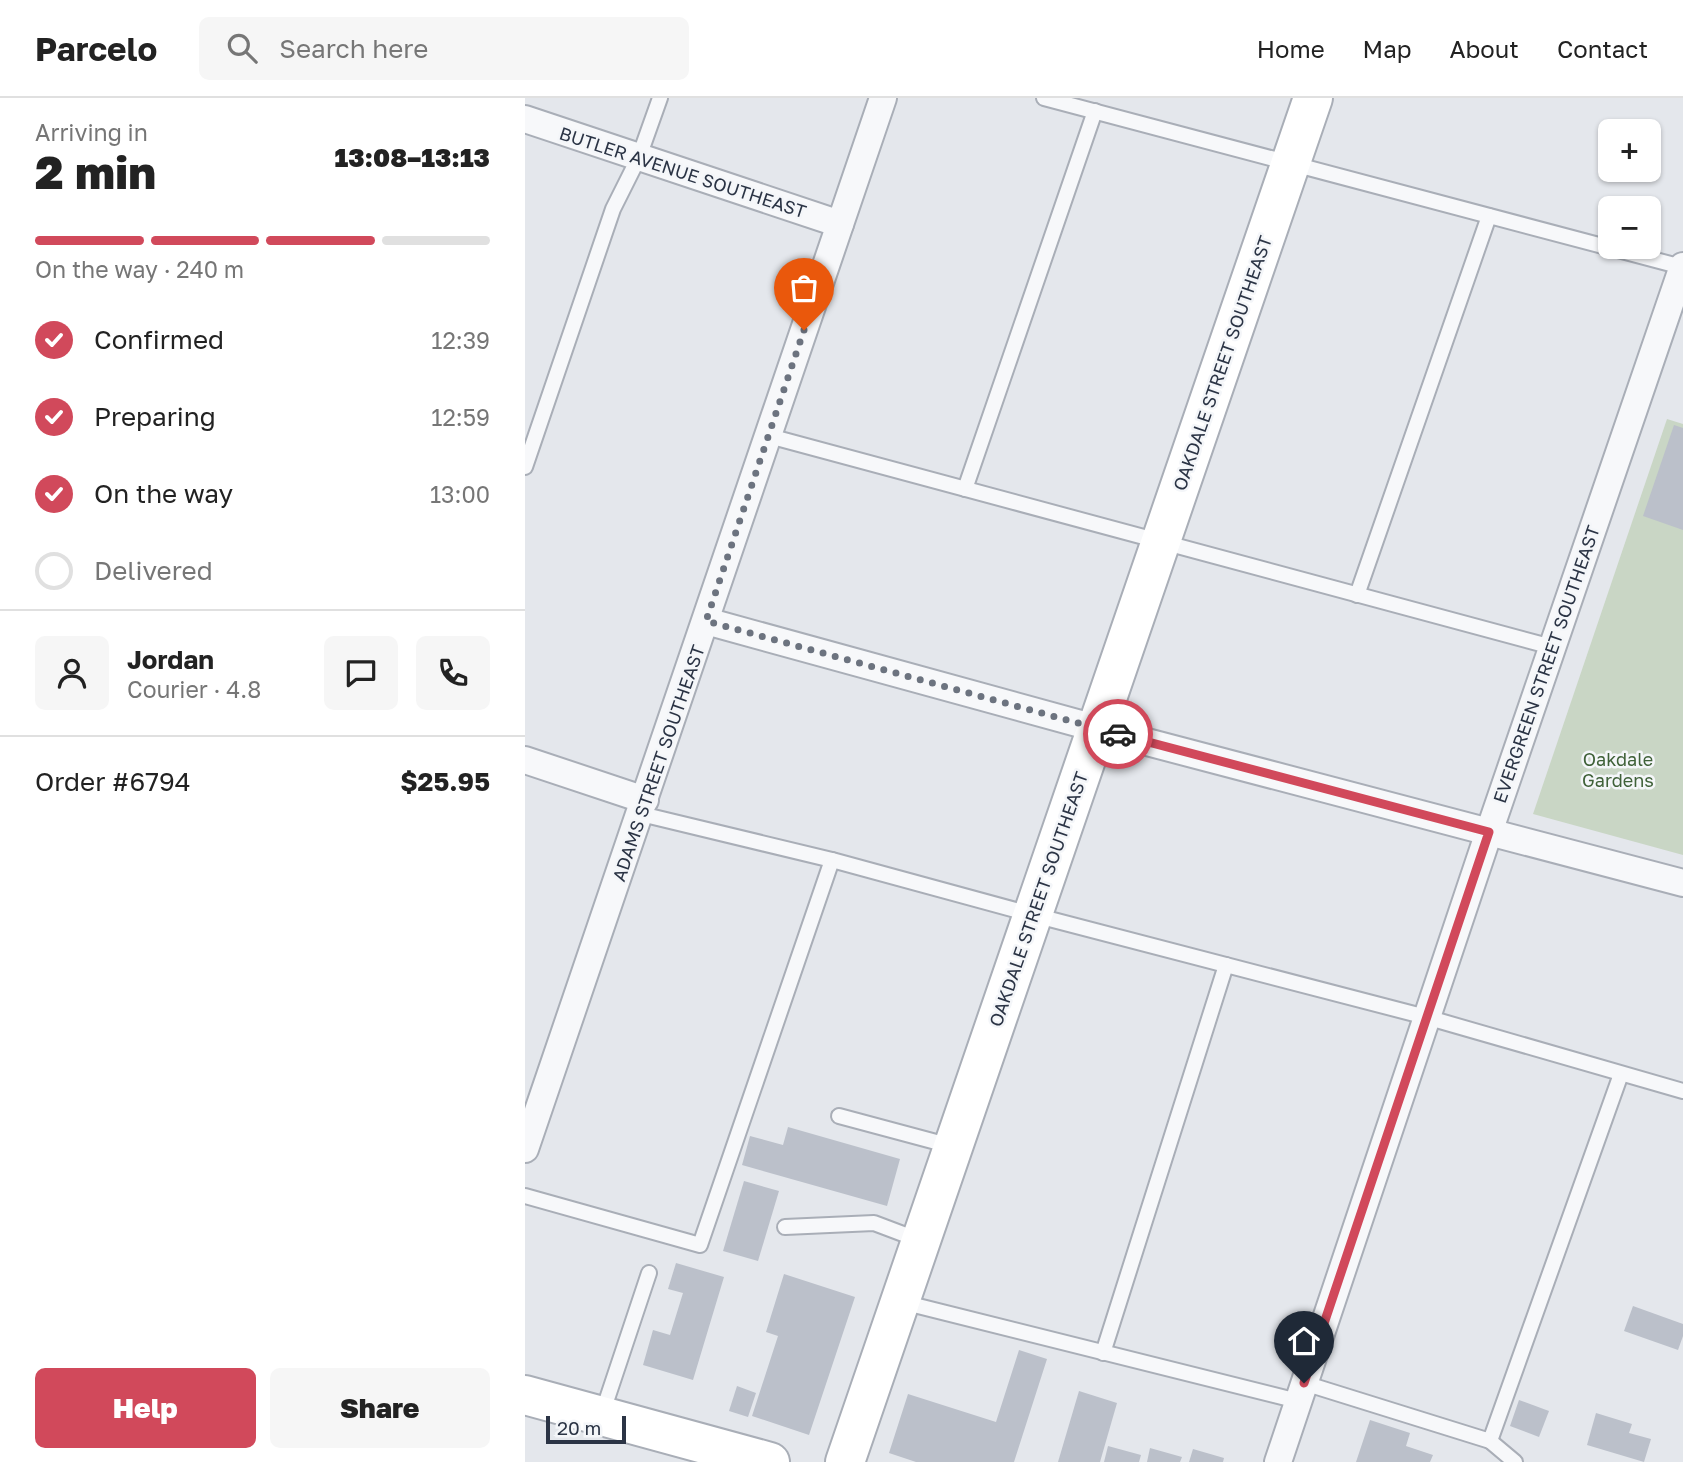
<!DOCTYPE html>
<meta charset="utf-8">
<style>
:root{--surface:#fff;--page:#f6f6f6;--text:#222;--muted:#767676;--line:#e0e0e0;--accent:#d1495b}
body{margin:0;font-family:"Golos Text",sans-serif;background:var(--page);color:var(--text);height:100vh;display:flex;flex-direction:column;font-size:26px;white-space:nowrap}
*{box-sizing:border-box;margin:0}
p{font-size:23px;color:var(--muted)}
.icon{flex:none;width:38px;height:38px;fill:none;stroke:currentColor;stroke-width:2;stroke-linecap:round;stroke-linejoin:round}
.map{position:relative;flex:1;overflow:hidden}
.drawer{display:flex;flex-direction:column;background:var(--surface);width:525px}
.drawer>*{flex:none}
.buttons{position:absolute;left:1073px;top:21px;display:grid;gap:14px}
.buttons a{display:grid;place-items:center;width:63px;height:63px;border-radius:10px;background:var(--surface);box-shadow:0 2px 5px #0004;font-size:35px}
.scale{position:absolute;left:21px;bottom:18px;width:80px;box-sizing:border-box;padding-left:7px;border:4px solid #2b3445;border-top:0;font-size:19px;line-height:24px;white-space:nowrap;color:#2b3445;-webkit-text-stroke:5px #f4f6f9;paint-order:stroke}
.pin{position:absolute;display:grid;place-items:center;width:60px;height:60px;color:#fff;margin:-72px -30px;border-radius:50% 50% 50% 0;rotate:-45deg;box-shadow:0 0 7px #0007}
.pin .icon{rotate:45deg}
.courier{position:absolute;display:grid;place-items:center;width:70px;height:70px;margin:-35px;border:5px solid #d1495b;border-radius:50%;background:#fff;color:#222;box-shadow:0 2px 9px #0007}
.head em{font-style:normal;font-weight:800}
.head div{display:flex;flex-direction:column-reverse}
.head{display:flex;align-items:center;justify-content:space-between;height:119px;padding:0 35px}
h1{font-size:46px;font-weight:800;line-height:52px}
.bar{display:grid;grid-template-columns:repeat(4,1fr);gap:10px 7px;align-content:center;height:84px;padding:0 35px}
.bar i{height:9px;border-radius:5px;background:var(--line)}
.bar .on{background:var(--accent)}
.bar p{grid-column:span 4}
.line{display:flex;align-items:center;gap:18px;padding:0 35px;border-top:2px solid var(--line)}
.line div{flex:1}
.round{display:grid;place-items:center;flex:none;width:74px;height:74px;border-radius:10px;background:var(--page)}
ol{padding:0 35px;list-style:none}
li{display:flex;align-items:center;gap:21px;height:77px}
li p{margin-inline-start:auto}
li .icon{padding:7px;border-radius:50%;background:var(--accent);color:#fff;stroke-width:4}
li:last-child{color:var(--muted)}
li i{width:38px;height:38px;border:4px solid var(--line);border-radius:50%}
.cta{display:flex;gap:14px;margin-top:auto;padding:14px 35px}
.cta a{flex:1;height:80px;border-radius:10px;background:var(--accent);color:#fff;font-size:28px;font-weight:800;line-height:80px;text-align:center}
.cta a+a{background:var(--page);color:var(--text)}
header{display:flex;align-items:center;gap:42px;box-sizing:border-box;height:98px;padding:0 35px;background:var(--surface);border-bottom:2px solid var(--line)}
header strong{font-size:33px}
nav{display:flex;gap:38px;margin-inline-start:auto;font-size:24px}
.search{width:490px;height:63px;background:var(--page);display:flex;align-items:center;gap:18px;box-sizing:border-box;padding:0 24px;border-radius:10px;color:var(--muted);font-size:26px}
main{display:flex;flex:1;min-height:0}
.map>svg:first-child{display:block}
</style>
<header>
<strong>Parcelo</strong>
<div class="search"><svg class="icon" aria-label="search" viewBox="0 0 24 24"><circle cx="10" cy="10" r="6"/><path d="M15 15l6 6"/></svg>Search here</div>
<nav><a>Home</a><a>Map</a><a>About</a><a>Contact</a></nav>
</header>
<main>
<section class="drawer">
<div class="head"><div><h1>2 min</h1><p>Arriving in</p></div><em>13:08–13:13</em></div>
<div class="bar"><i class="on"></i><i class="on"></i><i class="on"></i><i></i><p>On the way · 240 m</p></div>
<ol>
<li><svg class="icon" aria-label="check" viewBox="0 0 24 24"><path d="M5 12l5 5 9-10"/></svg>Confirmed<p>12:39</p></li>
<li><svg class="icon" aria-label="check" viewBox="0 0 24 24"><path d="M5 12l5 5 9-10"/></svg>Preparing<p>12:59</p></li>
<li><svg class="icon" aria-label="check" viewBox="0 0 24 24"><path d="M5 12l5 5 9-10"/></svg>On the way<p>13:00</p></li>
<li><i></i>Delivered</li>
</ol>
<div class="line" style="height:126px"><a class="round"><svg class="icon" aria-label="person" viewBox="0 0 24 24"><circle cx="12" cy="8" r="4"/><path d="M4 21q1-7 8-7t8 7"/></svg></a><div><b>Jordan</b><p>Courier · 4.8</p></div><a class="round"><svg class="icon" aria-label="chat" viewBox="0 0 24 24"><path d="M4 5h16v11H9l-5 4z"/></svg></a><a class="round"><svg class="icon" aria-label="phone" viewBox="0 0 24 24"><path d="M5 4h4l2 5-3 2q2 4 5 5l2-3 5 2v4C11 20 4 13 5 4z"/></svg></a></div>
<div class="line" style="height:91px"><div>Order #6794</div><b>$25.95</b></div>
<div class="cta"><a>Help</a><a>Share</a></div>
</section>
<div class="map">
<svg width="1158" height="1364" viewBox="0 0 1158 1364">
<rect width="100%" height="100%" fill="#e4e7ec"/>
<polygon fill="#c9d6c5" points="1142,321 1158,326 1158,757 1008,716"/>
<g fill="#bbc0ca">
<polygon points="1149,327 1158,330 1158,432 1118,418"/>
<polygon points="263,1029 375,1061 362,1108 217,1067 225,1038 258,1047"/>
<polygon points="219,1083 254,1093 233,1163 198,1153"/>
<polygon points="151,1165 199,1179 168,1282 118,1267 128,1232 145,1237 158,1195 143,1191"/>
<polygon points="259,1176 330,1199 284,1337 227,1318 253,1238 241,1234"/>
<polygon points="1108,1208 1158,1226 1158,1238 1153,1252 1099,1233"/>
<polygon points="494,1252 522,1261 489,1364 391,1364 364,1355 383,1296 471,1324"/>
<polygon points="212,1288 231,1295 223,1319 204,1313"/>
<polygon points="554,1293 592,1305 575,1364 533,1364"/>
<polygon points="994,1302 1024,1313 1014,1339 985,1328"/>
<polygon points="1071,1315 1107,1326 1104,1335 1126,1341 1119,1364 1062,1347"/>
<polygon points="845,1322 885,1335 881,1348 908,1357 905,1364 831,1364"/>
<polygon points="583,1348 616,1357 614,1364 579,1364"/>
<polygon points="625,1350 657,1359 655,1364 622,1364"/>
<polygon points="668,1351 699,1360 698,1364 664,1364"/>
</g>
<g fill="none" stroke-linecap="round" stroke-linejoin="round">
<g stroke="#a9aeb7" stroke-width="18">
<g id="lane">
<polyline points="519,0 1157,169"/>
<polyline points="244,338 1027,549"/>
<polyline points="0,369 88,111 114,59 135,0"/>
<polyline points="440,391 570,13"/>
<polyline points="832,497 964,118"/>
<polyline points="116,716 307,762 509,817 901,919 1158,993"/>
<polyline points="314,1018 426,1048"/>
<polyline points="0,1098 175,1147 307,762"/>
<polyline points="260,1129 349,1125 394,1142"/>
<polyline points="377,1204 773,1303"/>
<polyline points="578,1255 701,867"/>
<polyline points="779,1285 965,1343 1096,976"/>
<polyline points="77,1316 124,1175"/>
<polyline points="965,1343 990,1364"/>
</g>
</g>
<g stroke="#a9aeb7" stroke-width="30">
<g id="street">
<polyline points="0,21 315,126"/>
<polyline points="181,523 603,639 1158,785"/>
<polyline points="0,662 120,702"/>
<polyline points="0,1051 358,0"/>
<polyline points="753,1364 964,734 1158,168"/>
</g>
</g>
<g stroke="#a9aeb7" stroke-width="42">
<g id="secondary">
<polyline points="0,1297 245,1364"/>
<polyline points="320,1364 788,0"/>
</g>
</g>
<use href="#lane" stroke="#f7f8fa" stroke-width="14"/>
<use href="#street" stroke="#f7f8fa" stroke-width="26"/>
<use href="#secondary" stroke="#fff" stroke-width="38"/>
</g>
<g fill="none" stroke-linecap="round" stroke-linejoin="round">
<polyline stroke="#6c737f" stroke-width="7" stroke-dasharray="0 12.6" points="279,232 181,523 593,636"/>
<polyline stroke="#d1495b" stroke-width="9" points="593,636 964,734 779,1285"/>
</g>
<g text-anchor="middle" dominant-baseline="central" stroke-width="5" stroke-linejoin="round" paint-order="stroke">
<g font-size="18" fill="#2b3445" stroke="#f4f6f9">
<text transform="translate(158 74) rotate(18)">BUTLER AVENUE SOUTHEAST</text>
<text transform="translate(697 265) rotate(-71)">OAKDALE STREET SOUTHEAST</text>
<text transform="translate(1021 566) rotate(-71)">EVERGREEN STREET SOUTHEAST</text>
<text transform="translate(133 665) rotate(-71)">ADAMS STREET SOUTHEAST</text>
<text transform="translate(513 801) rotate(-71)">OAKDALE STREET SOUTHEAST</text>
</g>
<g font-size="18" fill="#3f6138" stroke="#f4f6f9">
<text x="1093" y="661">Oakdale<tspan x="1093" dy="21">Gardens</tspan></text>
</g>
</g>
</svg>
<div class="buttons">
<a>+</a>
<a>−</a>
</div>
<div class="scale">20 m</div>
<div class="pin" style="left:279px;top:232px;background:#ea580c"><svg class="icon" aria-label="bag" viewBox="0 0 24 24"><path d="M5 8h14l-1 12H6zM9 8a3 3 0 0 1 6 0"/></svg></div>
<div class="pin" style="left:779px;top:1285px;background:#1f2937"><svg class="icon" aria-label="home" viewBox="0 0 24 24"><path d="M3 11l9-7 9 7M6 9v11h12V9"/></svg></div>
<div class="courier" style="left:593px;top:636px"><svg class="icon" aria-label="car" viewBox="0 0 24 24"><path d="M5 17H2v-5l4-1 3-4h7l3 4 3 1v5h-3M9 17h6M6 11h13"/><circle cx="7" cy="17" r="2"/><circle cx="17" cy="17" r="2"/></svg></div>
</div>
</main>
